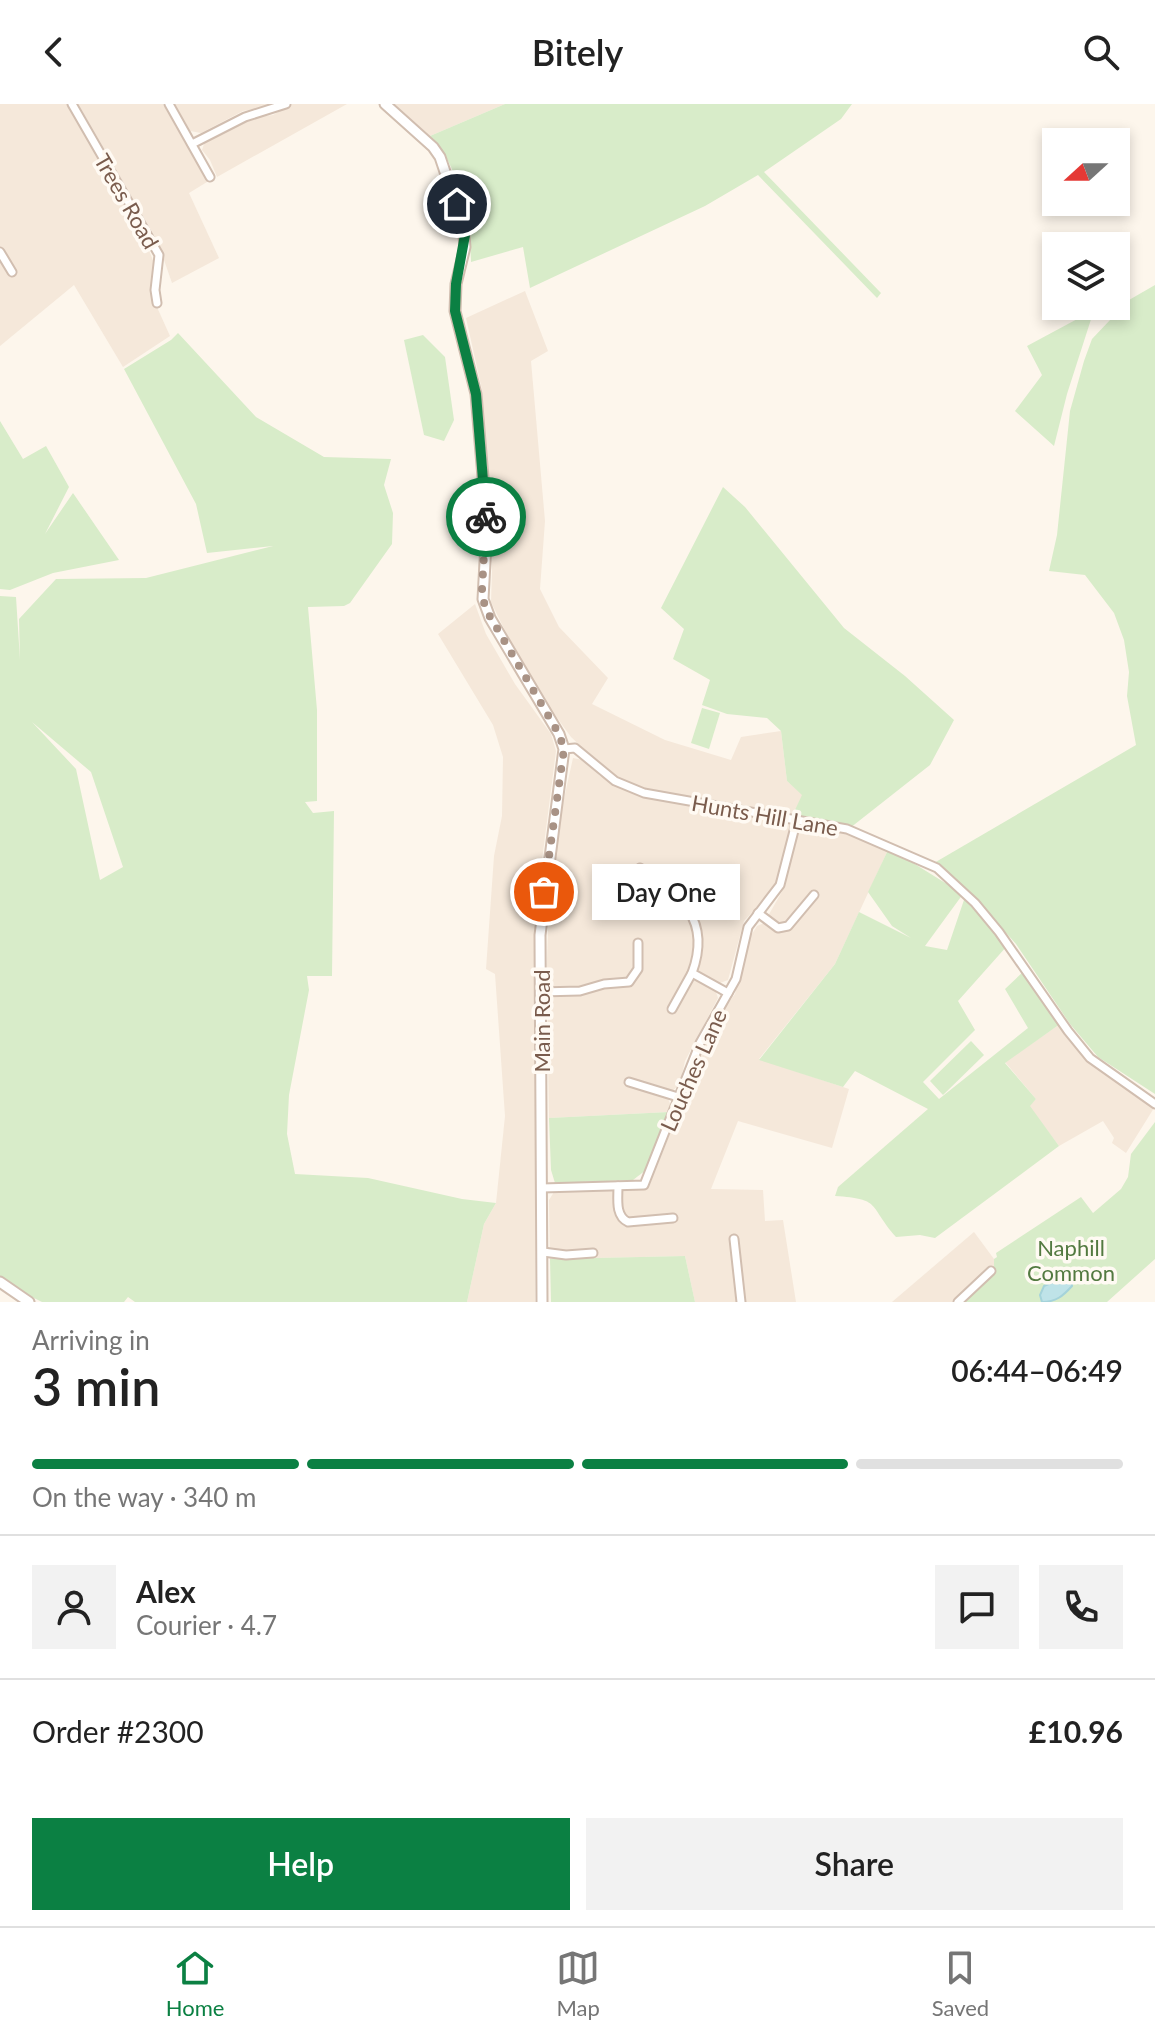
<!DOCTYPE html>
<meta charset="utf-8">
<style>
:root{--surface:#fff;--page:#f2f2f2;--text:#222;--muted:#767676;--line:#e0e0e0;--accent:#0b8043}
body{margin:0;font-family:Lato,sans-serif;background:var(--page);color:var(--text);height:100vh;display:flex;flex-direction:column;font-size:30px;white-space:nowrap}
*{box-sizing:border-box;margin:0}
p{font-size:26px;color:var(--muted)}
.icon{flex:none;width:44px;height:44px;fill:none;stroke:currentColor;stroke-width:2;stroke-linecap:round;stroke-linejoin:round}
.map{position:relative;height:1198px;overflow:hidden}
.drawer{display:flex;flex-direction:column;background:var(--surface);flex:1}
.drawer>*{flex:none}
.needle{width:52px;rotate:249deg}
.buttons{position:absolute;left:1042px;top:24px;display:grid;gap:16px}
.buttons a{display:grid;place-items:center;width:88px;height:88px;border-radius:0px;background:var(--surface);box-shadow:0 4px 12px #0003;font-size:40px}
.pin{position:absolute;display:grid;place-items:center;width:68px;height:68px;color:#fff;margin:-34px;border:4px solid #fff;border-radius:50%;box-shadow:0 2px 8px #0007}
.courier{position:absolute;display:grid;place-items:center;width:80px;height:80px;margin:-40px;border:6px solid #0b8043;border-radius:50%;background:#fff;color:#222;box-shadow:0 2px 10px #0007}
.bubble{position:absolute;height:56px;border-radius:0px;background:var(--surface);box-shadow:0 4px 12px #0003;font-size:26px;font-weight:600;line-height:56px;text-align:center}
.summary em{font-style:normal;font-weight:600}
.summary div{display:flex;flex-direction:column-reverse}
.summary{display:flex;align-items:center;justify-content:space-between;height:136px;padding:0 32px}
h1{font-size:52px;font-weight:600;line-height:60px}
.bar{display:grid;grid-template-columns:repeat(4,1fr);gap:12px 8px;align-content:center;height:96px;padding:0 32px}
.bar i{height:10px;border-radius:6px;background:var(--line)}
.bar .current{background:var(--accent)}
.bar p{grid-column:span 4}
.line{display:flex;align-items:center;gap:20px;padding:0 32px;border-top:2px solid var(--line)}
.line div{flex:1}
.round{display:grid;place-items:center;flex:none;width:84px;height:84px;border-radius:0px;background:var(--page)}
.cta{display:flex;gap:16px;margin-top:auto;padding:16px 32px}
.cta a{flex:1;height:92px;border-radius:0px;background:var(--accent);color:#fff;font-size:32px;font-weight:600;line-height:92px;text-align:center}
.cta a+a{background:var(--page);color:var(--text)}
header{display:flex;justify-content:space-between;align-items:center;height:104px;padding:0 32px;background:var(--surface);font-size:36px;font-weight:600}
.dock{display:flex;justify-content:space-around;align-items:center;height:112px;border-top:2px solid var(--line);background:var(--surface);font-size:22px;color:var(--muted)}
.dock a{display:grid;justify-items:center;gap:4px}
.dock .current{color:var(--accent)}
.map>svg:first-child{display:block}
</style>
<header><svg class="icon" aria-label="back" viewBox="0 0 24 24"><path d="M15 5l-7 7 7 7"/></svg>Bitely<svg class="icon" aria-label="search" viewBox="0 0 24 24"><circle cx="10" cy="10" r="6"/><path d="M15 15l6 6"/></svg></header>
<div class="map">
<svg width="1155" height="1198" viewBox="0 0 1155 1198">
<rect width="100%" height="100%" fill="#fdf6ec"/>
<g fill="#f5e8da">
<polygon points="0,0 68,0 141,126 154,159 156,201 170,232 123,263 74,181 0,242"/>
<polygon points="78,0 163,0 207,78 189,89 219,154 172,179 157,136"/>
<polygon points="175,0 278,0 243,7 201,29 190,27"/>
<polygon points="292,0 347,0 217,73 210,56 202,46 205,37 246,15 273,11"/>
<polygon points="394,0 505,0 430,32"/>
<polygon points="525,187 548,247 531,257 545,417 540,485 559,523 608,574 592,600 665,636 731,656 741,633 781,627 787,677 803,691 794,708 795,712 658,689 634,681 607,667 571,633 528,574 491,498 492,467 482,286 466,214"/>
<polygon points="475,500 486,530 515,580 551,630 556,647 536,803 535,1198 467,1198 484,1120 496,1099 505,1012 495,870 486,865 494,752 502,712 503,653 493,621 438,530"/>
<polygon points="573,654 583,656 600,672 627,687 651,694 792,720 777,781 744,817 728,876 720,879 716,888 718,894 685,957 680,980 667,992 671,1002 669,1008 549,1014 547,891 554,885 546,883 549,799 559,717"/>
<polygon points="800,718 835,724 889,744 835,860 759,955 849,985 832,1044 738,1017 711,1085 763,1086 765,1117 783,1116 796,1198 695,1198 685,1152 550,1155 549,1096 554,1088 606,1086 650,1080 704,943 718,912 735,890 747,838 757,822 764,819 784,784"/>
<polygon points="1060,920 1085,952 1102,968 1154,1004 1126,1049 1112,1039 1114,1034 1103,1017 1059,1042 1029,1002 1036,995 1005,958"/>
<polygon points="974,1128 994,1155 994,1162 956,1198 892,1198"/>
</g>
<g fill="#d8ecc9" fill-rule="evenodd">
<path d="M 505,0 L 852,0 L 841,15 L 764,68 L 881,189 L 877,194 L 758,71 L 705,102 L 530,184 L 523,143 L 471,158 C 470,120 459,59 430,32 Z"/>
<polygon points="1155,181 1155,990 1098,953 1070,920 1016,840 966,784 934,759 1136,641 1127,592 1129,568 1124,536 1114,509 1085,471 1049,467 1057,431 1070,307 1084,257 1092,235 1110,216 1129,196"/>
<polygon points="1094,206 1067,290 1054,342 1015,307 1042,271 1027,242"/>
<path d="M 178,229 L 256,313 L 324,353 L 391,355 L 384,381 L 393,409 L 392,440 L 350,499 L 344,502 L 308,503 L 317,606 L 317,697 L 305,698 L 313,709 L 334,707 L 332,872 L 307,872 L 309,886 L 289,991 L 287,1030 L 295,1070 L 368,1074 L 462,1095 L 496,1099 L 484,1120 L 467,1198 L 135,1198 L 128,1193 L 124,1198 L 42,1198 L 12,1183 L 0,1173 L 0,492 L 16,493 L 20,556 L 19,515 L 56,475 L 146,474 L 273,442 L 207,449 L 196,400 L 124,265 L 171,236 ZM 32,618 L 91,668 L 123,763 L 100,776 L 76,665 Z"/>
<polygon points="423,231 445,253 454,316 444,337 424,331 404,236"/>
<polygon points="0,317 23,355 46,342 69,383 45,430 73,389 119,456 53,469 10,486 0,485"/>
<polygon points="723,383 745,403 844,524 905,572 954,616 930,661 850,724 795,712 794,708 802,691 787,677 781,627 767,614 727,610 702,601 710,576 673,555 684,525 661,504"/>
<polygon points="702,604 720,609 709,645 691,639"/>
<path d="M 889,744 L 963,790 L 925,842 L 947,846 L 965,793 L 1007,842 L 958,897 L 975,926 L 923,978 L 939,995 L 1028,924 L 1005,885 L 1025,866 L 1060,920 L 1005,959 L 1036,995 L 1030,1002 L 1059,1042 L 935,1134 L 920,1131 L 896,1133 C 868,1101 882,1095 835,1092 L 838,1083 L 928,1005 L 855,967 L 843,983 L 759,956 L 835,860 L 859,808 L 911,834 L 892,822 L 868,788 Z"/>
<polygon points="971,937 984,951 943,991 930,977"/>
<polygon points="669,1008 646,1066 633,1076 555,1079 551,1066 549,1014"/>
<polygon points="1155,1018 1155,1155 1107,1198 956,1198 994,1162 994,1155 997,1153 996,1149 1081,1093 1093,1109 1121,1085 1128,1073 1131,1050"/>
<polygon points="685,1152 695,1198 551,1198 550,1155"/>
</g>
<path fill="#bfe3e8" stroke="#a5d3da" stroke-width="2" d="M 1065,1173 L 1071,1173 L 1072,1182 C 1063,1192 1056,1198 1042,1198 L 1040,1191 L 1044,1182 Z"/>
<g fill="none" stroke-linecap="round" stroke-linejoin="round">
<g stroke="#d1beb0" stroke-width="11">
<g id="minor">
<polyline points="72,0 159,151 155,186 157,199"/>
<polyline points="169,0 210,73"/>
<polyline points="192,40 245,13 286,0"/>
<polyline points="0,148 12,168"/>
<polyline points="564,645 575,644 615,677 644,689 847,725 937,764 975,799 999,828 1068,927 1090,954 1155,1000"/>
<path d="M 640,764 C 681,793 712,815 692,869 L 728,889"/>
<polyline points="758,809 778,824 788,822 814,791"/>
<polyline points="540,888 580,887 604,880 629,878 638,865 638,839"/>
<polyline points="672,905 692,869"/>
<polyline points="629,978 678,993"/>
<path d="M 618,1082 C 618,1095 615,1112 628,1118 L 673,1114"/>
<polyline points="542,1084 644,1081 700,939 736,875 748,823 780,781 797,715"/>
<polyline points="734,1135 741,1198"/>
<polyline points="543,1148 566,1151 593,1149"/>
<polyline points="958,1198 991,1167"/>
</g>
</g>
<g stroke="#d1beb0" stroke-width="13">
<g id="tertiary">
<polyline points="385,0 433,43 440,53 463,121 465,143 456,180 455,207 476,290 487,421 483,495 490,514 559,630 564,645 540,831 542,1198"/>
<polyline points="0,1178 29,1198"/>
</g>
</g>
<use href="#minor" stroke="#fff" stroke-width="7"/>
<use href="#tertiary" stroke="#fff" stroke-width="9"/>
</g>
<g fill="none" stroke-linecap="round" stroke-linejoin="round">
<polyline stroke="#a89285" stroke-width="8" stroke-dasharray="0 14.4" points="486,413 482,486 485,504 559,630 564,645 544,788"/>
<polyline stroke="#0b8043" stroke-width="10" points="457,100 465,131 456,180 455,207 476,290 486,413"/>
</g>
<g text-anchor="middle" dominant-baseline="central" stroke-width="7" stroke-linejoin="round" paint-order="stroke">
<g font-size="22" fill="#7a5c4d" stroke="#fffaf3">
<text transform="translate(127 97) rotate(60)">Trees Road</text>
<text transform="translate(765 711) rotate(10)">Hunts Hill Lane</text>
<text transform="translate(541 917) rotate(-90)">Main Road</text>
<text transform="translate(693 966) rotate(-66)">Louches Lane</text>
</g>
<g font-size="22" fill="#537a41" stroke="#fffaf3">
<text x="1071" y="1143">Naphill<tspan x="1071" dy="25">Common</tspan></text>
</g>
</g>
</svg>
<div class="buttons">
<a><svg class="needle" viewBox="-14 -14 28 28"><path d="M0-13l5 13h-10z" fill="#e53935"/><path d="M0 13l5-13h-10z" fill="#767676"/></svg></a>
<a><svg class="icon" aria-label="layers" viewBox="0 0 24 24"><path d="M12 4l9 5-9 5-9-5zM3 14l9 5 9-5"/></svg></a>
</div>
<div class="pin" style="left:544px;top:788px;background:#ea580c"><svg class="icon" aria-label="bag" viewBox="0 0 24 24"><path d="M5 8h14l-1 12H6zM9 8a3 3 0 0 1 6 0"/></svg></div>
<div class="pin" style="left:457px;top:100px;background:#1f2937"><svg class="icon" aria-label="home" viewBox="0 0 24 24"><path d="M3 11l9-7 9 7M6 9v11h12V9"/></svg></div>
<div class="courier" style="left:486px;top:413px"><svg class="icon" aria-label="bike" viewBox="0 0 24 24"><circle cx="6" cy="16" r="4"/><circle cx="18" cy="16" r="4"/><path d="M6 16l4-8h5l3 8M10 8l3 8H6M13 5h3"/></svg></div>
<div class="bubble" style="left:592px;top:760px;width:148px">Day One</div>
</div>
<section class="drawer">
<div class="summary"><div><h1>3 min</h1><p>Arriving in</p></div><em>06:44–06:49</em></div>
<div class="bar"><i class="current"></i><i class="current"></i><i class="current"></i><i></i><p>On the way · 340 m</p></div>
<div class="line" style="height:144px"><a class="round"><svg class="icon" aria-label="person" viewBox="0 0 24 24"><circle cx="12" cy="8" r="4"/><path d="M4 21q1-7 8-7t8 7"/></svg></a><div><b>Alex</b><p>Courier · 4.7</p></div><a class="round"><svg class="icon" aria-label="chat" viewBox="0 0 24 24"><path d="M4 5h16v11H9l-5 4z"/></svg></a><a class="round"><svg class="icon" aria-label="phone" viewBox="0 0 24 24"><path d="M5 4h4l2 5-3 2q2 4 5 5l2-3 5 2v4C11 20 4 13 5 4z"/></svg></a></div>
<div class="line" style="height:104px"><div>Order #2300</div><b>£10.96</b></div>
<div class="cta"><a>Help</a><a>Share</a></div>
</section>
<nav class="dock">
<a class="current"><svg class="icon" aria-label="home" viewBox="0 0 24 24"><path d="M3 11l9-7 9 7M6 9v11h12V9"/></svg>Home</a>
<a><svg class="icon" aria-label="map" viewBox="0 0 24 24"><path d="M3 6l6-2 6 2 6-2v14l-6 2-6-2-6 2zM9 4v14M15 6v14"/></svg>Map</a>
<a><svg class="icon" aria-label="saved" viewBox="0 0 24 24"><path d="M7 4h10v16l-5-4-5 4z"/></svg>Saved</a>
</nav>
